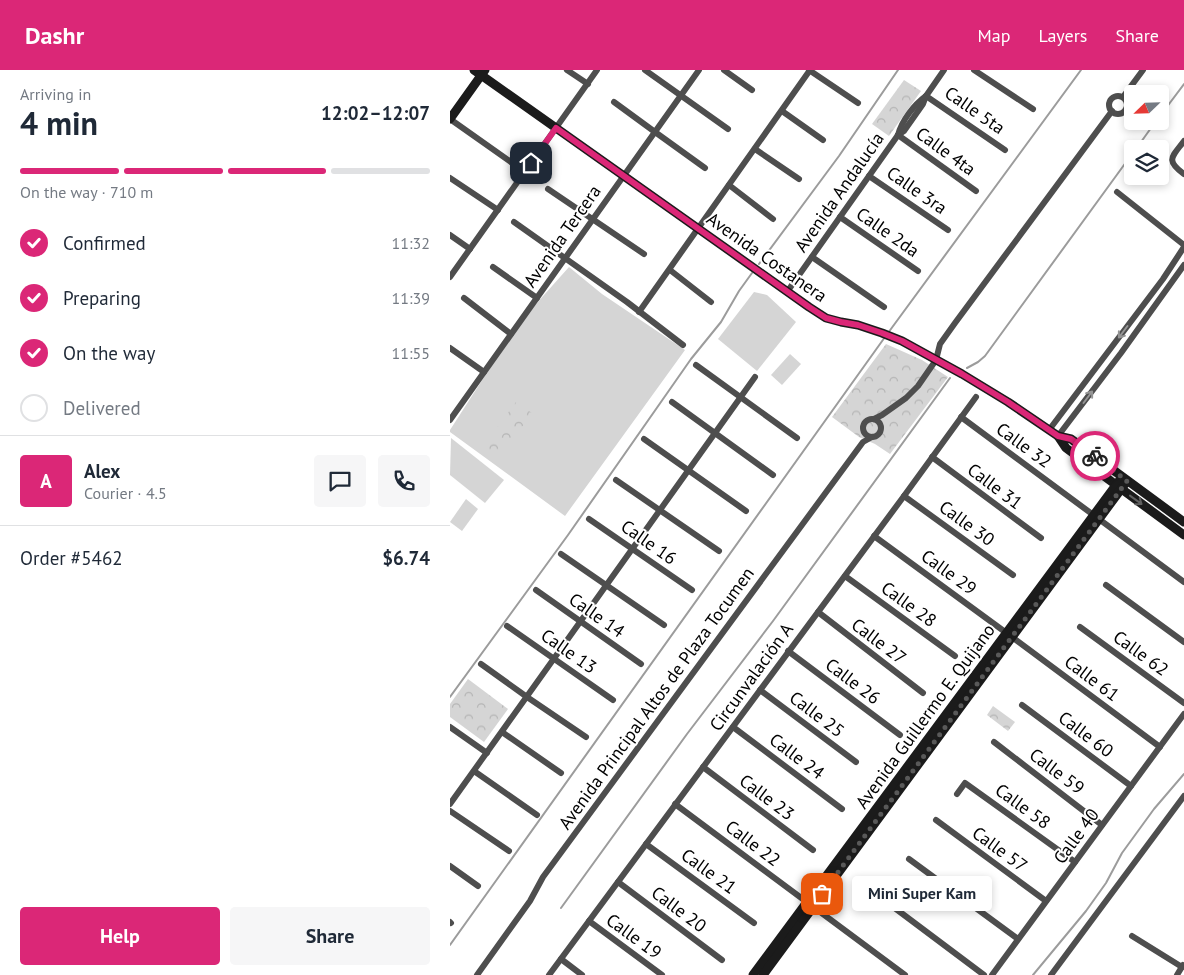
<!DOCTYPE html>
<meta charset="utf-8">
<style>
:root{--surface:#fff;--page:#f6f6f7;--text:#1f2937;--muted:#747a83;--line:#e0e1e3;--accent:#db2777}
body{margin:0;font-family:"PT Sans",sans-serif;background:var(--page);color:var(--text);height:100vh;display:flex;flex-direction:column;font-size:19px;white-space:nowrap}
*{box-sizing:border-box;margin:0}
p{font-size:16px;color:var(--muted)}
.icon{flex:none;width:28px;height:28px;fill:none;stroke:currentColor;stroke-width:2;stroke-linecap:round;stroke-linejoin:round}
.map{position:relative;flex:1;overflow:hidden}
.sheet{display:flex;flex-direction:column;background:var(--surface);width:450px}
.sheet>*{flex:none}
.needle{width:32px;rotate:247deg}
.buttons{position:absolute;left:674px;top:15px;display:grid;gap:10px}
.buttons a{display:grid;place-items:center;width:45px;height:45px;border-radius:5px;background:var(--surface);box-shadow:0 2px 8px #0003;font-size:25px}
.pin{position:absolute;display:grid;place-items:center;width:42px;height:42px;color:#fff;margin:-21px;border-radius:10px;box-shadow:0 2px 8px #0006}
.courier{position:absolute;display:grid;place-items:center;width:50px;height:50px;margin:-25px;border:4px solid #db2777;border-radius:50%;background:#fff;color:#222;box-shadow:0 1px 6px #0007}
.bubble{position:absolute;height:35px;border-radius:5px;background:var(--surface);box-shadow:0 2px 8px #0003;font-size:16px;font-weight:800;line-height:35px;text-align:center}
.headline em{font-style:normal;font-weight:800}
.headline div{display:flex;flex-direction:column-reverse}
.headline{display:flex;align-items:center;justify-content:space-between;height:85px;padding:0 20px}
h1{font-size:32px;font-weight:800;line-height:38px}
.bar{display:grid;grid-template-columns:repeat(4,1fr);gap:8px 5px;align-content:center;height:60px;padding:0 20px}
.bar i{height:6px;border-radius:4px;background:var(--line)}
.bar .on{background:var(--accent)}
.bar p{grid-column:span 4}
.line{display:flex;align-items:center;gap:12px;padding:0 20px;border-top:1px solid var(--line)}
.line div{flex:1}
.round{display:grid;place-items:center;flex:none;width:52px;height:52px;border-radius:5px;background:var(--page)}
ol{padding:0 20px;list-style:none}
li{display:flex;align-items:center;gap:15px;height:55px}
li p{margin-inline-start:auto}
li .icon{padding:5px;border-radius:50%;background:var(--accent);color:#fff;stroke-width:4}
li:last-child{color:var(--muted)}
li i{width:28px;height:28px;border:2px solid var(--line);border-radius:50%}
.cta{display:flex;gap:10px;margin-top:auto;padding:10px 20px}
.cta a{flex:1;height:58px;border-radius:5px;background:var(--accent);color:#fff;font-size:20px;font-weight:800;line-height:58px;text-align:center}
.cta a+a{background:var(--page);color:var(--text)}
header{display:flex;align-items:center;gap:30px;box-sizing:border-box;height:70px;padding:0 25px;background:var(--accent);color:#fff}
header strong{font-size:24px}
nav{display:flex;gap:28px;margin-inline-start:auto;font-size:18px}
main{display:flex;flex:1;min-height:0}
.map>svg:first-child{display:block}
</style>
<header>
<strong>Dashr</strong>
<nav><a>Map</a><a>Layers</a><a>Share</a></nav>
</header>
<main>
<section class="sheet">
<div class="headline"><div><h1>4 min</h1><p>Arriving in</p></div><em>12:02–12:07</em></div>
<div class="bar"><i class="on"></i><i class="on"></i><i class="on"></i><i></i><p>On the way · 710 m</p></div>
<ol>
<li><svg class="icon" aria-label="check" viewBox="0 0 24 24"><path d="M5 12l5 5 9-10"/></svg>Confirmed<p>11:32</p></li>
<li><svg class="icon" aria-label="check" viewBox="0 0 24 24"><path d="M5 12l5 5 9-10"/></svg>Preparing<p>11:39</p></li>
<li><svg class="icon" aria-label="check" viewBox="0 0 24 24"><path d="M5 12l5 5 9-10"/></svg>On the way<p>11:55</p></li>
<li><i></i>Delivered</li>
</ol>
<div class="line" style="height:90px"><b class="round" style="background:var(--accent);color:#fff">A</b><div><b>Alex</b><p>Courier · 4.5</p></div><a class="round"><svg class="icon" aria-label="chat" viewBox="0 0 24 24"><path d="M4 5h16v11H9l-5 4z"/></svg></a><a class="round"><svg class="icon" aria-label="phone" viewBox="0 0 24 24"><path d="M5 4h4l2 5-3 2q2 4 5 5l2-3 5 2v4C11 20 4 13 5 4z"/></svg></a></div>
<div class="line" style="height:65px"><div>Order #5462</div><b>$6.74</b></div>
<div class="cta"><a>Help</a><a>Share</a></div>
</section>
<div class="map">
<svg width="734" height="905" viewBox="0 0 734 905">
<defs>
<pattern id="park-crowns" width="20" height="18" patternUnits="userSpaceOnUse" patternTransform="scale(1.25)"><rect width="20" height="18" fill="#d5d5d5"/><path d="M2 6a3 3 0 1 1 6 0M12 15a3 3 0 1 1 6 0" fill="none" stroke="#b5b5b5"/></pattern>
</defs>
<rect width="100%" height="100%" fill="#fff"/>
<g fill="#d5d5d5">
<polygon points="119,197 152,224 235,280 115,446 0,362 0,360 69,253"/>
<polygon points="304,222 317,225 346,252 307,301 268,269"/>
<polygon points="340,284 351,294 332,315 321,305"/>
<polygon points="1,368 54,410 35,433 0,405"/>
<polygon points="16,429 28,439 12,461 0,452"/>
</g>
<g fill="url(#park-crowns)">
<polygon points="454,10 471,21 439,66 422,54"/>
<polygon points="436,274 472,290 498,307 440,384 425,374 409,367 382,347"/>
<polygon points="66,332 82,343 45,394 29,382"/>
<polygon points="18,609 58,639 34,672 0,647 0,634"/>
<polygon points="543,636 565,652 558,661 537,645"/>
</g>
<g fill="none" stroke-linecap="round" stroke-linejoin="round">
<g stroke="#9c9c9c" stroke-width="2">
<polyline points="710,46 734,14"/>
<polyline points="686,79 706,51"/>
<polyline points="309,194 389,86 448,0"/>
<polyline points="438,263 631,0"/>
<polyline points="517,298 528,292 535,286 682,84"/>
<polyline points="0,627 118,465 241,289 271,252 289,221 302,203"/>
<polyline points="111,838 237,664 323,551 500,308"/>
<polyline points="0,875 435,267"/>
<polyline points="583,905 636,841 656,813 672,783 704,739 734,704"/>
</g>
<g stroke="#4e4e4e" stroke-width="6">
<polyline points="117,0 138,14"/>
<polyline points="195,0 278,59"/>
<polyline points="274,0 302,20"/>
<polyline points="359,0 408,33"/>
<polyline points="524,0 583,39"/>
<polyline points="476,26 555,80"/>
<circle cx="668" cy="35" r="9"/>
<polyline points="673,27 693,0"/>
<polyline points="164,32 205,62 255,98"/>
<polyline points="332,41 373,70"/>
<polyline points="0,49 75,102"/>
<polyline points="448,65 526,121"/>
<polyline points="448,65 454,61 473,34 476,26 494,0"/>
<path d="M 734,71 C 722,87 715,90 734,104"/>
<polyline points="305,79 349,109"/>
<polyline points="419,106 498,160"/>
<polyline points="0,108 48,140"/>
<polyline points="279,115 323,149"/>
<polyline points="98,119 194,184"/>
<polyline points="667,122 734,175"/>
<polyline points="390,147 468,201"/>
<polyline points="64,152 177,232 233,275"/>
<polyline points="0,165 20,179"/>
<polyline points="362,187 434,237"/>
<polyline points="43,197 87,228"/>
<polyline points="220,200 261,232"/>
<polyline points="0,207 147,0"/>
<path d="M 337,222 L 448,65 C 452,50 464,35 476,26"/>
<polyline points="14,228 61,264"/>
<polyline points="189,242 360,0"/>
<polyline points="0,278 34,302"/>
<polyline points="246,295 347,368"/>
<polyline points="222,332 323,405"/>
<polyline points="511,347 734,512"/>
<polyline points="424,349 432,345 456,328 468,316 486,290 490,274 505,253 662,41"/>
<circle cx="422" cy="358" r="9"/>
<polyline points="0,350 249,0"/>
<polyline points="599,360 713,209 734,177"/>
<polyline points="608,366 671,283 734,195"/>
<polyline points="194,369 296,441"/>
<polyline points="482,387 591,468"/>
<polyline points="166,410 269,481"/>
<polyline points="454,426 563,505"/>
<polyline points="139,449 242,520"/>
<polyline points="424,466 562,567 710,677"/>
<polyline points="111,484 214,555"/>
<polyline points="395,506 505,586"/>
<polyline points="656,515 734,572"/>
<polyline points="86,520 191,594"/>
<polyline points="368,542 473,623"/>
<polyline points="57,556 163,630"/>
<polyline points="630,557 734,633"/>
<polyline points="338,581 450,665"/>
<polyline points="31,594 77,627 136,667"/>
<polyline points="310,620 406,692"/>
<polyline points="572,635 681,716"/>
<polyline points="0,657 37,683"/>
<polyline points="283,657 392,739"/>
<polyline points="52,662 111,703"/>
<polyline points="544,672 652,755"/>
<polyline points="253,697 363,780"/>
<polyline points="24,701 87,745"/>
<polyline points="507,724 515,713 625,792"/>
<polyline points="0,734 305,307"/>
<polyline points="225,734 455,905"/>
<polyline points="0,741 59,781"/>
<polyline points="486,750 596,831"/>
<polyline points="196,774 304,853"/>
<polyline points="459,789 568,869"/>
<polyline points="0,796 28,816"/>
<polyline points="168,812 272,890"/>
<polyline points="430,827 534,905"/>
<polyline points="139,851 212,905"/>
<polyline points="0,852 1,853"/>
<polyline points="682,866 732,897"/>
<polyline points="111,889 132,905"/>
<polyline points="27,905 80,831 93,807 413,372 422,367"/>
<polyline points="99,905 454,426 526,327"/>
<polyline points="542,905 734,644"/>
<polyline points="601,905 734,726"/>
<polyline points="727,905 733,895"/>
</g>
<g stroke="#1b1b1b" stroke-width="9">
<polyline points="24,0 359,237 376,248 391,252 408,255 432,263 452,271 512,304 558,332 608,366 621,369 734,452"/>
<polyline points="0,49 35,0"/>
<polyline points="608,366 616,378 734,465"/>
<polyline points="303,905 672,407"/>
<polyline points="313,905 677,411"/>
</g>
</g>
<defs><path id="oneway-shaft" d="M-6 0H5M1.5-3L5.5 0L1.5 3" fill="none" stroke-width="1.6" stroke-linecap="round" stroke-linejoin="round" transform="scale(1.25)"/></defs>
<g stroke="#959595">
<use href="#oneway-shaft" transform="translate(673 262) rotate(127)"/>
<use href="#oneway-shaft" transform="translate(638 327) rotate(-53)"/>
</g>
<use stroke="#5f5f5f" href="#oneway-shaft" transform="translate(686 430) rotate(36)"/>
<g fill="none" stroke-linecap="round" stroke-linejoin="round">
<polyline stroke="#595959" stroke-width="5" stroke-dasharray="0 9" points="372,824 677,411 645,386"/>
<polyline stroke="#db2777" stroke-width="6" points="81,93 106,58 359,237 376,248 391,252 408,255 432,263 452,271 512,304 558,332 608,366 621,369 645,386"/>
</g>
<g text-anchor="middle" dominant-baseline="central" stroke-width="4" stroke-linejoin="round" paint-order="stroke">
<g font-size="18" fill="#000" stroke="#fff">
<text transform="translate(525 40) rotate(35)">Calle 5ta</text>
<text transform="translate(496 81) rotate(36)">Calle 4ta</text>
<text transform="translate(467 120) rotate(35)">Calle 3ra</text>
<text transform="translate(389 122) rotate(-55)">Avenida Andalucía</text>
<text transform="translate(438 162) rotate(35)">Calle 2da</text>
<text transform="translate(112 166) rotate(-55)">Avenida Tercera</text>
<text transform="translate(317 187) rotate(35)">Avenida Costanera</text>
<text transform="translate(574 375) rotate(36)">Calle 32</text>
<text transform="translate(545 416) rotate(37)">Calle 31</text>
<text transform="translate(517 453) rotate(36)">Calle 30</text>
<text transform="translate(199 472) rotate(35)">Calle 16</text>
<text transform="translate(499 502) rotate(36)">Calle 29</text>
<text transform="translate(459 534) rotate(36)">Calle 28</text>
<text transform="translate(147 545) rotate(35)">Calle 14</text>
<text transform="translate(429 571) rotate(37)">Calle 27</text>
<text transform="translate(119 581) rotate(35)">Calle 13</text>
<text transform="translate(691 583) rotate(36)">Calle 62</text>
<text transform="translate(301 607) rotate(-54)">Circunvalación A</text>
<text transform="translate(642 608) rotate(37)">Calle 61</text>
<text transform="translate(403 611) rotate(37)">Calle 26</text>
<text transform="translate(206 628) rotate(-54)">Avenida Principal Altos de Plaza Tocumen</text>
<text transform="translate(367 644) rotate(37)">Calle 25</text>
<text transform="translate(475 646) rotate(-54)">Avenida Guillermo E. Quijano</text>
<text transform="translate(636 664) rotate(37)">Calle 60</text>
<text transform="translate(347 686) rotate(37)">Calle 24</text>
<text transform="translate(607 701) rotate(37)">Calle 59</text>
<text transform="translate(317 727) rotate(37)">Calle 23</text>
<text transform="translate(573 736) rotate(36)">Calle 58</text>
<text transform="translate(626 766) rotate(-54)">Calle 40</text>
<text transform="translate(303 773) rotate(37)">Calle 22</text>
<text transform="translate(550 779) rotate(36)">Calle 57</text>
<text transform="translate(259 801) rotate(36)">Calle 21</text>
<text transform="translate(229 839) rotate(37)">Calle 20</text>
<text transform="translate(184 866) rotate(36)">Calle 19</text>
</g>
</g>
</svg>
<div class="buttons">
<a><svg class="needle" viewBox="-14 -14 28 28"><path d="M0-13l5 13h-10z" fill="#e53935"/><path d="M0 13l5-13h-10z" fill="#747a83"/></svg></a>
<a><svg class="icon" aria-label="layers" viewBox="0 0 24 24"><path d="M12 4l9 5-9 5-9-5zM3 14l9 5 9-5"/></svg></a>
</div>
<div class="pin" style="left:372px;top:824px;background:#ea580c"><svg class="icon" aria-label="bag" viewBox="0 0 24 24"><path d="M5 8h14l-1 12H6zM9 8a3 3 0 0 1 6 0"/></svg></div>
<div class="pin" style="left:81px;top:93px;background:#1f2937"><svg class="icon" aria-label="home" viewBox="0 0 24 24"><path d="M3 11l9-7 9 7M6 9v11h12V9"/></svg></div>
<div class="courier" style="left:645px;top:386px"><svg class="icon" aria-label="bike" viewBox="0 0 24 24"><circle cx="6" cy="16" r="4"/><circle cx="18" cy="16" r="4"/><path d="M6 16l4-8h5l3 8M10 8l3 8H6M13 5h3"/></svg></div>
<div class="bubble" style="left:402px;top:806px;width:140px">Mini Super Kam</div>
</div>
</main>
